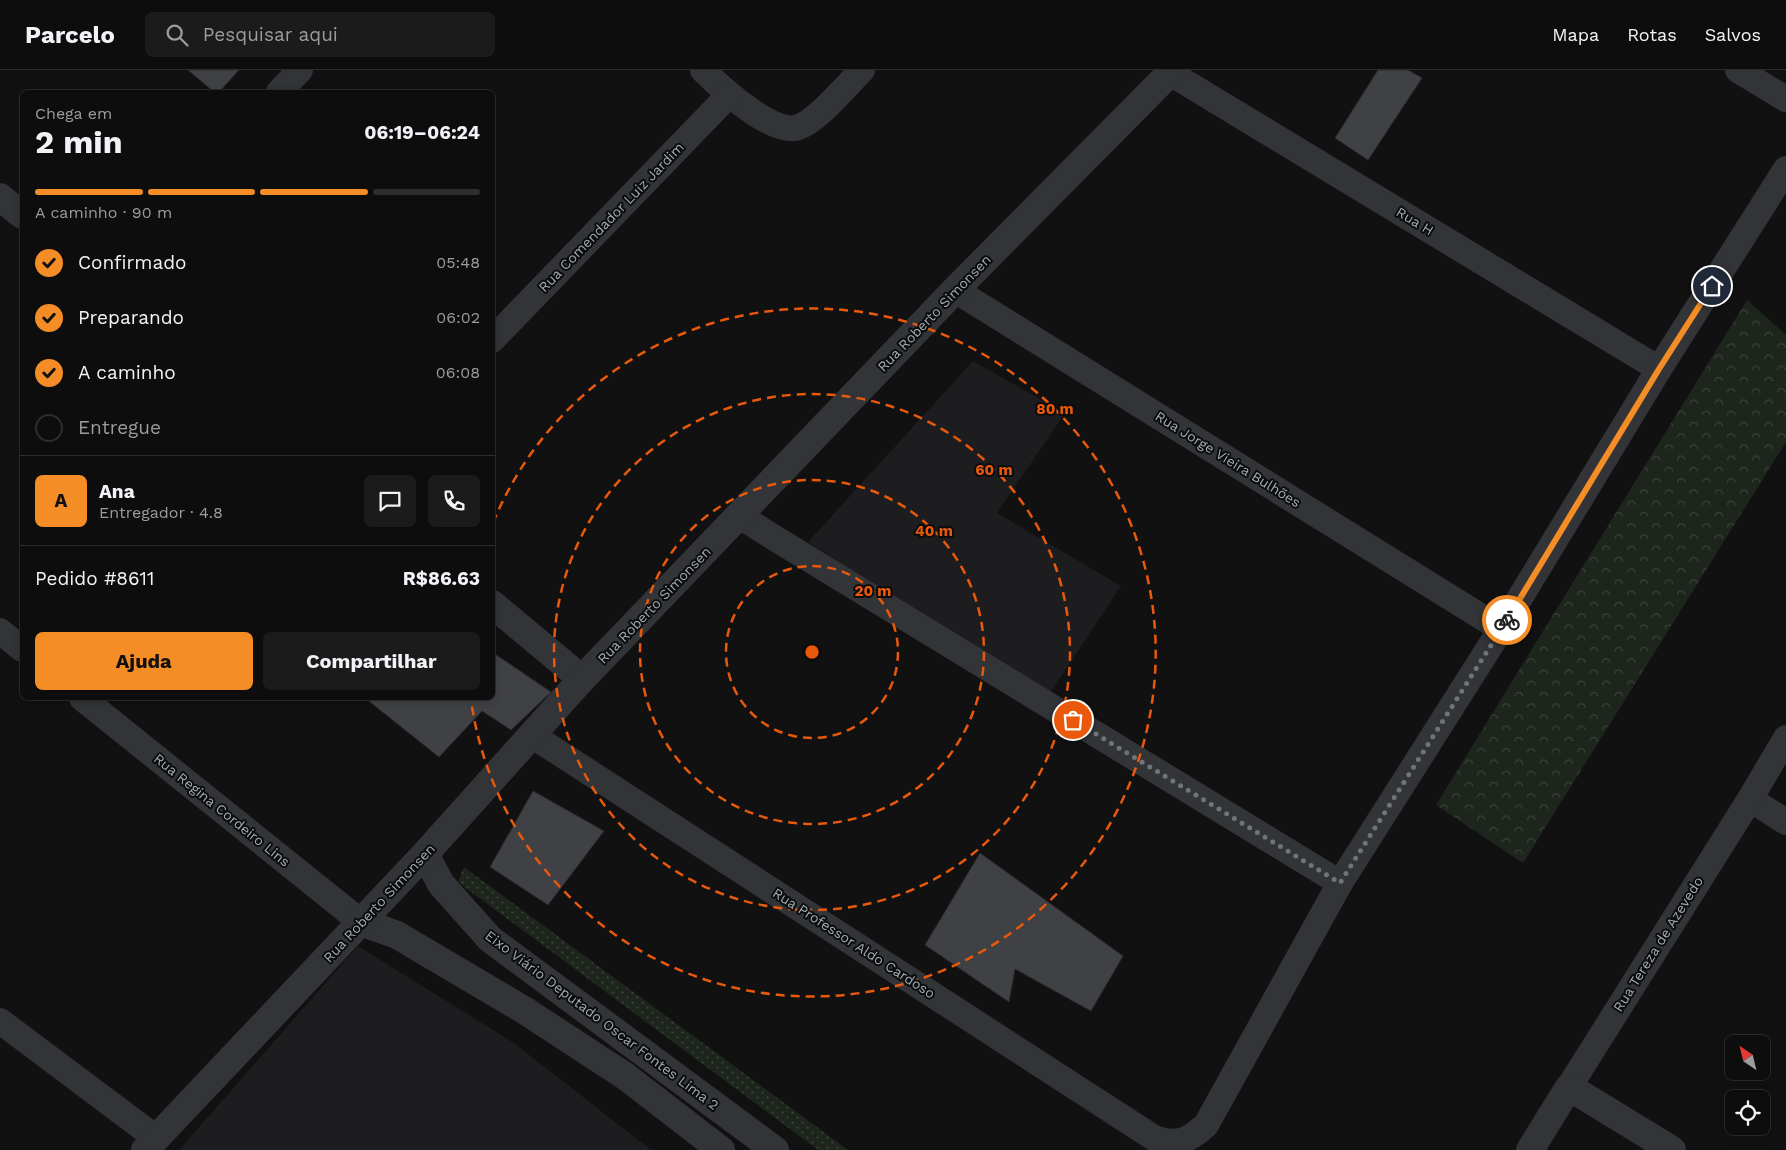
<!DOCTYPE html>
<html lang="pt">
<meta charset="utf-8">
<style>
:root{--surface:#0d0d0e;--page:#1b1b1c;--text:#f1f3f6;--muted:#9a9c9e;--line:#2d2d2e;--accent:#f58d26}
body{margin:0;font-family:"Work Sans",sans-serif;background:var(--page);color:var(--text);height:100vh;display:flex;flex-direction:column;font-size:19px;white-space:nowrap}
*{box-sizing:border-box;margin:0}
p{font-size:16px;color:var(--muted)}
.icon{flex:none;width:28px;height:28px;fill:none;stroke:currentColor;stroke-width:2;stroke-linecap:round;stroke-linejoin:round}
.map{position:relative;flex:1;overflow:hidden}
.drawer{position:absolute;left:20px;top:20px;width:475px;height:610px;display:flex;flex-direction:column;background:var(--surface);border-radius:8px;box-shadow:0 2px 8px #0003,0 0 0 1px var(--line)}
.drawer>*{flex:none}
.needle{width:32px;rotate:325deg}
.buttons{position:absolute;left:1725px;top:965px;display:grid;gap:10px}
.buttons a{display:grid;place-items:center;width:45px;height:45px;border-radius:8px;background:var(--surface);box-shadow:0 2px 8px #0003,0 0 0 1px var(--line);font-size:25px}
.pin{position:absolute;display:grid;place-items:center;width:42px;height:42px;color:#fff;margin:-21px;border:2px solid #fff;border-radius:50%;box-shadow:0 1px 5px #0007}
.courier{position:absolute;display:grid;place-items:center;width:50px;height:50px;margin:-25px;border:4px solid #f58d26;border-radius:50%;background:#fff;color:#222;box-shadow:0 1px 6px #0007}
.overview em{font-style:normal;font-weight:700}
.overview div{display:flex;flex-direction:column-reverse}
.overview{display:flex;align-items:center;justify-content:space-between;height:85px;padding:0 15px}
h1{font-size:32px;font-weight:700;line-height:38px}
.bar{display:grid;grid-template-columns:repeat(4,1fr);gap:8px 5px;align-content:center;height:60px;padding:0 15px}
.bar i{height:6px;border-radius:4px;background:var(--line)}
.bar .on{background:var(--accent)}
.bar p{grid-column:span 4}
.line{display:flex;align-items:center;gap:12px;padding:0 15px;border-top:1px solid var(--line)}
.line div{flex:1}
.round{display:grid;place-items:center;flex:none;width:52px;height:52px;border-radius:8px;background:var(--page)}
ol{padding:0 15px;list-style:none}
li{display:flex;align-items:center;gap:15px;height:55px}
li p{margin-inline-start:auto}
li .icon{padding:5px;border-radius:50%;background:var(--accent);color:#111;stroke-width:4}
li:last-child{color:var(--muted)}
li i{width:28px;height:28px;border:2px solid var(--line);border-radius:50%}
.primary-button{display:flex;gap:10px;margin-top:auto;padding:10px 15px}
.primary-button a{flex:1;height:58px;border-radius:8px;background:var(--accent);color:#111;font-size:20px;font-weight:700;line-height:58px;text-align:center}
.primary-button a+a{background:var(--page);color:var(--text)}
header{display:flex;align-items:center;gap:30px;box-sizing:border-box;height:70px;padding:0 25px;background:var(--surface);border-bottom:1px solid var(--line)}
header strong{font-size:24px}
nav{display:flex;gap:28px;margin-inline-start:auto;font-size:18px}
.search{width:350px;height:45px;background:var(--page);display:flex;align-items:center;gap:12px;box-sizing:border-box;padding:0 18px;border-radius:8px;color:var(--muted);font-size:19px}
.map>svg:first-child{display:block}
</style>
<header>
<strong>Parcelo</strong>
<div class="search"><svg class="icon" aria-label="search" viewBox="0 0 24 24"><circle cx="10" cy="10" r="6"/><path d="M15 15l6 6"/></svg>Pesquisar aqui</div>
<nav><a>Mapa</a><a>Rotas</a><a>Salvos</a></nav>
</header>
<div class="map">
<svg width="1786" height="1080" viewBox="0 0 1786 1080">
<defs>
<pattern id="forest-crowns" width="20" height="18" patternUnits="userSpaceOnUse" patternTransform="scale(1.25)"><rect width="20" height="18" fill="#1d251d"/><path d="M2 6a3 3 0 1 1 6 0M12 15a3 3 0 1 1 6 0" fill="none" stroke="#3b423b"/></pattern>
<pattern id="park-dots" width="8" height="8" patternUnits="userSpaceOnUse" patternTransform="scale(1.25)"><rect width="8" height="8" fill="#1d251d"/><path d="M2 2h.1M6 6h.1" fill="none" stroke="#3b423b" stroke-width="1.8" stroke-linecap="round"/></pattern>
</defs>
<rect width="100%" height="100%" fill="#111112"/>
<g fill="#1d1d1f">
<polygon points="973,291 1065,343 997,443 1121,516 1048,626 808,472"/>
<polygon points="358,876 514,973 651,1080 179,1080"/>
</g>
<polygon fill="url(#forest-crowns)" points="1747,230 1786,265 1786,372 1523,793 1436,735"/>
<polygon fill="url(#park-dots)" points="464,797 848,1080 818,1080 458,812"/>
<g fill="#404145" stroke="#2b2b2e">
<polygon points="188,0 239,0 219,22 214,22"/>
<polygon points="1378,0 1408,0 1422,8 1368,90 1335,68"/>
<polygon points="492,582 551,622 511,660 482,641 439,687 365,628 492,628"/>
<polygon points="533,721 604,761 548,835 490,797"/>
<polygon points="980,783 1123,886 1091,941 1015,899 1009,932 925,875"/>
</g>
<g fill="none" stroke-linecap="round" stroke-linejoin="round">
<g stroke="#323437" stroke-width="26">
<path d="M 703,0 C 720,17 774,67 799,57 C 819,49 846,16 862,0"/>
<polyline points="1738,0 1786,29"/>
<polyline points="1170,3 1659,299"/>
<polyline points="279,22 300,0"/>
<polyline points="955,220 1501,559"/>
<polyline points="492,270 729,25"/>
<polyline points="740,446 773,467 1340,813"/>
<polyline points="0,561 22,579"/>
<polyline points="82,628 361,852"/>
<path d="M 533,666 L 1154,1068 C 1178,1076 1188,1071 1206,1055 L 1340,813 L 1501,559 L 1659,299 L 1786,99"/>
<polyline points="1750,729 1786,752"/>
<polyline points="0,951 156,1068"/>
<polyline points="1569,1017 1750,729 1786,668"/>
</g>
<g stroke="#323437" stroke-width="28">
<polyline points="0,127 22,145"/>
<polyline points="492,534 582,609"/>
<polyline points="425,784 441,814 490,869 775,1080"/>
<polyline points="361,852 397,865 524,940 625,1006 721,1080"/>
<polyline points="145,1080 425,784 582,609 955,220 1173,0"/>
<polyline points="1530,1080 1569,1017 1672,1080"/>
</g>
</g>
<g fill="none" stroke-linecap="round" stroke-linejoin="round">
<polyline stroke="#6f747b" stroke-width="5" stroke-dasharray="0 9" points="1073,650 1340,813 1507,550"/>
<polyline stroke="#f58d26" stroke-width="6" points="1507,550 1659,299 1712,216"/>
</g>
<g fill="none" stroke="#e8590c" stroke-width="2.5" stroke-dasharray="9 6">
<circle cx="812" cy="582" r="86"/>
<circle cx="812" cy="582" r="172"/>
<circle cx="812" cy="582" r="258"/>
<path d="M493 453A344 344 0 1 1 471 630"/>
</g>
<g text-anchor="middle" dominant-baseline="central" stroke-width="4" stroke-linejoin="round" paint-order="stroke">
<g font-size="14" fill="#a2aab3" stroke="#0c0c0d">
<text transform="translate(611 147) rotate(-46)">Rua Comendador Luiz Jardim</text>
<text transform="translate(1415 151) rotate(31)">Rua H</text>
<text transform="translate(934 243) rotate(-46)">Rua Roberto Simonsen</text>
<text transform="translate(1228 389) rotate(32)">Rua Jorge Vieira Bulhões</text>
<text transform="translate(654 535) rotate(-46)">Rua Roberto Simonsen</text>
<text transform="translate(222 740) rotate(39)">Rua Regina Cordeiro Lins</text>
<text transform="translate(379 833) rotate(-47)">Rua Roberto Simonsen</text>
<text transform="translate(854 873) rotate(33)">Rua Professor Aldo Cardoso</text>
<text transform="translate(1658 874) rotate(-58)">Rua Tereza de Azevedo</text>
<text transform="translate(602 950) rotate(37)">Eixo Viário Deputado Oscar Fontes Lima 2</text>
</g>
</g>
<circle cx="812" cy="582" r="8" fill="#e8590c" stroke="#0c0c0d" stroke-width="2.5"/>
<g font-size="15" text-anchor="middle" font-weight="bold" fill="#e8590c" stroke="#0c0c0d" stroke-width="4" stroke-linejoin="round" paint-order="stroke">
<text x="1055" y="344">80 m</text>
<text x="994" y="405">60 m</text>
<text x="934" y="466">40 m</text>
<text x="873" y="526">20 m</text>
</g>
</svg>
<div class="buttons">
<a><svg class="needle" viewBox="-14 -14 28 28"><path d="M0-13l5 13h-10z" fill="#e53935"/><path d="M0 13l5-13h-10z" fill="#9a9c9e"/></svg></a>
<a><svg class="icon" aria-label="locate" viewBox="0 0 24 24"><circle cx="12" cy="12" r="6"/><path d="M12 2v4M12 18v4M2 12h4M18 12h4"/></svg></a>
</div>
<div class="pin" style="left:1073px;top:650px;background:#ea580c"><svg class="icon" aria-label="bag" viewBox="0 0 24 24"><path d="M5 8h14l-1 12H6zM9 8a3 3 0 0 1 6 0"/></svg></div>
<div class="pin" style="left:1712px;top:216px;background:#1f2937"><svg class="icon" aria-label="home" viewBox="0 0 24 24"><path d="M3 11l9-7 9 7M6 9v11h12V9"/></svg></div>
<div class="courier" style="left:1507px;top:550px"><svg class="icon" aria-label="bike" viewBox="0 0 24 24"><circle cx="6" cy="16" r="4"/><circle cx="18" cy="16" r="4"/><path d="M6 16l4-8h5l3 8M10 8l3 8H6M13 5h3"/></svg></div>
<section class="drawer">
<div class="overview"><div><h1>2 min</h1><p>Chega em</p></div><em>06:19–06:24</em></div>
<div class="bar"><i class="on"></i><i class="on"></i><i class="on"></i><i></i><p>A caminho · 90 m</p></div>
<ol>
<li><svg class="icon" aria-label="check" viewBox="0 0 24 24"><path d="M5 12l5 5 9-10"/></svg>Confirmado<p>05:48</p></li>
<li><svg class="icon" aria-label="check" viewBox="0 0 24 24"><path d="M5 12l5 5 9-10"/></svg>Preparando<p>06:02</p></li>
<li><svg class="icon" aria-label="check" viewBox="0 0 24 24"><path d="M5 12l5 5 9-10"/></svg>A caminho<p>06:08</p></li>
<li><i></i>Entregue</li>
</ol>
<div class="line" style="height:90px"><b class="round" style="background:var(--accent);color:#111">A</b><div><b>Ana</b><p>Entregador · 4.8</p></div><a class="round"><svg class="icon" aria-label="chat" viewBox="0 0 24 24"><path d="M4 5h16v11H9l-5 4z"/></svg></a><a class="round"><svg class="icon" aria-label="phone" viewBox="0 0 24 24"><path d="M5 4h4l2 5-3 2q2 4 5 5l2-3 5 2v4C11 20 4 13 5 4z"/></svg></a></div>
<div class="line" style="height:65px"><div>Pedido #8611</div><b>R$86.63</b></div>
<div class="primary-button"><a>Ajuda</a><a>Compartilhar</a></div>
</section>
</div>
